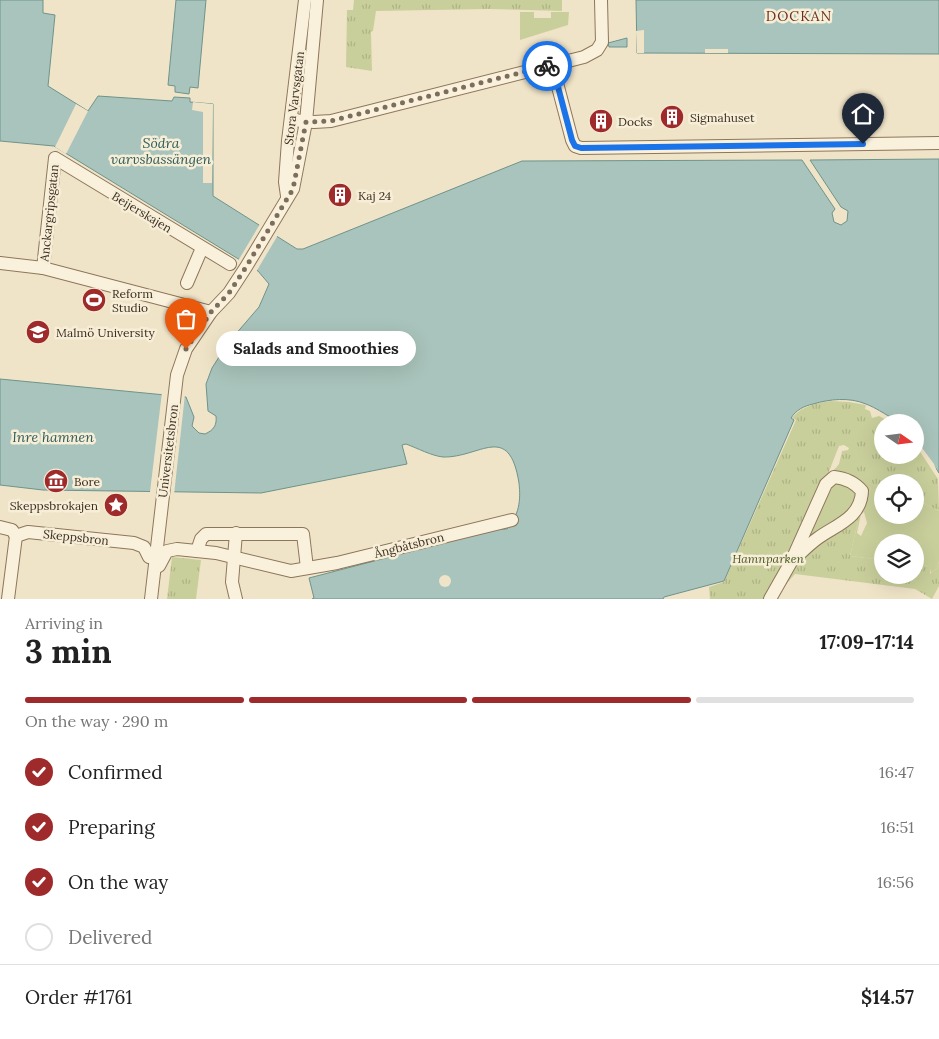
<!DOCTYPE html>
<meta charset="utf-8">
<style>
:root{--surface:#fff;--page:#f2f2f2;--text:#222;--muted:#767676;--line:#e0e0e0;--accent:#9e2a2b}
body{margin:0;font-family:Lora,serif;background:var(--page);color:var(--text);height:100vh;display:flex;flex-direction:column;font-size:19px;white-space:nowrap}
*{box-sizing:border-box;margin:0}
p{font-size:16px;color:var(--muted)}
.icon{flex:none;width:28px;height:28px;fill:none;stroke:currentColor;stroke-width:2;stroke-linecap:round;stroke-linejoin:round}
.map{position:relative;height:599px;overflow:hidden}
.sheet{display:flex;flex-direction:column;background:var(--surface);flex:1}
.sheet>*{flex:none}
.needle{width:32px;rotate:104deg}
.fabs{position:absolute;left:874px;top:414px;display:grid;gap:10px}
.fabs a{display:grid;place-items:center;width:50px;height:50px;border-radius:50%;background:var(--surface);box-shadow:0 5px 20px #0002;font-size:25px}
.pin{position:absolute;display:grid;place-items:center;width:42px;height:42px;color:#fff;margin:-51px -21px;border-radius:50% 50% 50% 0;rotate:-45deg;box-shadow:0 0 5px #0007}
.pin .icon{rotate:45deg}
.courier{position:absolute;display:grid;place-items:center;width:50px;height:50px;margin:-25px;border:4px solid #1a73e8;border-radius:50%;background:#fff;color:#222;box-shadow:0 1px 6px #0007}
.bubble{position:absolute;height:35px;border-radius:18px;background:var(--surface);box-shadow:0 5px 20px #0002;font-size:16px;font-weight:700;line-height:35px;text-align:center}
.overview em{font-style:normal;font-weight:700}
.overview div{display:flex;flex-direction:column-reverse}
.overview{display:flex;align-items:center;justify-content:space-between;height:85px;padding:0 25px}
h1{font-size:32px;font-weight:700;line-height:38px}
.bar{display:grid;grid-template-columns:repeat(4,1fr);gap:8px 5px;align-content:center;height:60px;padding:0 25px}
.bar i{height:6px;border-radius:4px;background:var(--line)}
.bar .current{background:var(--accent)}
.bar p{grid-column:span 4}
.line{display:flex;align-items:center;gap:12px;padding:0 25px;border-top:1px solid var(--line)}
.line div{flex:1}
ol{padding:0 25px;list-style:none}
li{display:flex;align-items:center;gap:15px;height:55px}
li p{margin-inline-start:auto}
li .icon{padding:5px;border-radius:50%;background:var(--accent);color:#fff;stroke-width:4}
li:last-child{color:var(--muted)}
li i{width:28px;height:28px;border:2px solid var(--line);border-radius:50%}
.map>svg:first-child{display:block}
</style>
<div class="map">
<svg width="939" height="599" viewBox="0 0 939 599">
<defs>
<pattern id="park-tufts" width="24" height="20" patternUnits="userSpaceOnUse" patternTransform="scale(1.25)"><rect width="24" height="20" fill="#c9cf9b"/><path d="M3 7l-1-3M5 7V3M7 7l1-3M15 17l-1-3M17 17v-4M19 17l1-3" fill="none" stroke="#aeb285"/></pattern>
</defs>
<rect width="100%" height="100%" fill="#f0e4c8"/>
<g fill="#c9cf9b" fill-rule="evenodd">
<polygon points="520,12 534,12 534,18 551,18 551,12 569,12 568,25 520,40"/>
<path d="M 829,483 C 836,482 842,484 848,487 C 877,506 819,531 808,538 C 803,541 800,545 797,549 L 823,490 Z"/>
<path d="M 880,484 L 882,485 L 882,515 L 915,515 L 915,499 L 939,511 L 939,561 L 937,568 L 931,573 L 930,566 L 915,564 L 915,542 L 882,542 L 882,560 L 850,556 L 859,517 L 871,488 ZM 864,512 L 867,523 L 861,536 L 857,533 L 861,514 Z"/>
</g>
<g fill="url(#park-tufts)" fill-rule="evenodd">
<polygon points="354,0 562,0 562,11 489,9 376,11 373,31 371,32 372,71 346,67 347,10 353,10"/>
<path d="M 831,401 L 849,402 L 866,405 L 865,409 L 870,411 L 872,418 L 879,416 L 891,422 L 882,422 L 882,455 L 915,455 L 915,444 L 938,479 L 939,511 L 915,499 L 915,482 L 882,482 L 877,490 L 871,488 L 859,517 L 850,556 L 882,560 L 882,575 L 915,575 L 915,564 L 931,566 L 930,574 L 937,568 L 939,561 L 939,586 L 932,599 L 915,589 L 795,574 L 773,599 L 710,599 L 709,587 L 724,582 L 796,420 L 792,418 C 801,406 817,403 831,401 ZM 844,445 L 849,448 L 848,450 L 842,451 L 839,464 L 830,475 L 828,474 L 839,446 ZM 837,483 C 845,486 854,489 855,499 L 844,517 L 796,548 L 825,486 Z"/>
<polygon points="172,557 201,560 196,599 167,599"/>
</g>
<g fill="#a9c4bc" stroke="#6f938a">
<path d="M 0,0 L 43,0 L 43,13 L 55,15 L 48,86 L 88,111 L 98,96 L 172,101 L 174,97 L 190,98 L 190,102 L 213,104 L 213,196 L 297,249 L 303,249 L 522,161 L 802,160 L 835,209 L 832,213 L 834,222 L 841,225 L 847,221 L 848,211 L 841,207 L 810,160 L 939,159 L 939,473 L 915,438 L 915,422 C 890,422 888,413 866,404 C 849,397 830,399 813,404 C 804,406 796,410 791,418 L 794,420 L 724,581 L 664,597 L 663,599 L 312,599 L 314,598 L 309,578 L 497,529 L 507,529 C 519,515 521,501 519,483 C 509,421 480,458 443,457 C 432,456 417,448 406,444 L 402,445 L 407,464 L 261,493 L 43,490 L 0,485 L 0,379 L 186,397 L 194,417 L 192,426 L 199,433 L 205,434 C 214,430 217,425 216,416 L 208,411 L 206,384 L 212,368 L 228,343 L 259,307 L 269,284 L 258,271 L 54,146 L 0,141 Z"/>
<polygon points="176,0 206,0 198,88 190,87 189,94 175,92 175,86 168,85"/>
<polygon points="636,0 939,0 939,54 637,53"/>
<polygon points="627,38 627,47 609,47 608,43"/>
</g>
<g fill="#f0e4c8">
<polygon points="644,30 644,53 637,53 636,31"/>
<rect x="705" y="49" width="23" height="4"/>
<polygon points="193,102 213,104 212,183 203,183 203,112 192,110"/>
<polygon points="76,104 88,111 66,154 55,147"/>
<polygon points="260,224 278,235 256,272 238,261"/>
<polygon points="162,392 185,394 174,495 150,492"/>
<polygon points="915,438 934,464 939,476 915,442"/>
<circle cx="445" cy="581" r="6"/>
</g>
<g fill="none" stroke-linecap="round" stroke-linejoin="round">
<g stroke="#8d765c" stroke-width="14">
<g id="minor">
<polyline points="552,64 572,140 575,146 581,148 939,143"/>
<polyline points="292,120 314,122 331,121 584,57 597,50 602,42 601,0"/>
<polyline points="287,196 285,182 288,141 305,0"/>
<polyline points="0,263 43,268 211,312"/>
<polyline points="43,268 55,158 230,264"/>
<polyline points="187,283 202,248"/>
<polyline points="0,527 12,530 16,536"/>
<polyline points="236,533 232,582 236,599"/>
<polyline points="16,536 28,532 134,543 144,547 149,557"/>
<polyline points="197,551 201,539 206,534 303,534 307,568"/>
<polyline points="159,566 167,551 177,549 216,553 291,571 337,563 512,520"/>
<polyline points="8,599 16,536"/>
<polyline points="151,599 177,375 186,349 211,312 229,293 246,267 293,189 306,122 317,0"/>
<path d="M 770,599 L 791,562 L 826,484 L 834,477 C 845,478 855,483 862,491 C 861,518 836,525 818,538 C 808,545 800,554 791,562"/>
</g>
</g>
<use href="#minor" stroke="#faf1dc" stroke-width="12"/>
</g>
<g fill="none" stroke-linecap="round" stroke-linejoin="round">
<polyline stroke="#7c6e5b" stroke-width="5" stroke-dasharray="0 9" points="186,349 211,312 229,293 246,267 293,189 306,122 331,121 547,66"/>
<polyline stroke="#1a73e8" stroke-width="6" points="547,66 552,64 572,140 575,146 581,148 863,144"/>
</g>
<defs>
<g id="building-disc" transform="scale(1.25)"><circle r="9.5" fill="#9e2a2b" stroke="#f7eed8"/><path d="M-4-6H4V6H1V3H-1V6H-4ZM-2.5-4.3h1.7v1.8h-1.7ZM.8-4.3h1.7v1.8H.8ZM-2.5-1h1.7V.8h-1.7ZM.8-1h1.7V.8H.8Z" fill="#fff"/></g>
<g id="stadium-disc" transform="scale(1.25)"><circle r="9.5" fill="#9e2a2b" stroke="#f7eed8"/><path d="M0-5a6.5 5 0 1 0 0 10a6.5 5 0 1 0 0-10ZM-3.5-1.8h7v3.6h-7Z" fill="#fff"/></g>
<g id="university-disc" transform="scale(1.25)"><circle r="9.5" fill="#9e2a2b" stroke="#f7eed8"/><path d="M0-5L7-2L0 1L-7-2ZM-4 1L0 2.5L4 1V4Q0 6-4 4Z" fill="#fff"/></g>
<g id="museum-disc" transform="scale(1.25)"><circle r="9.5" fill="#9e2a2b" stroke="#f7eed8"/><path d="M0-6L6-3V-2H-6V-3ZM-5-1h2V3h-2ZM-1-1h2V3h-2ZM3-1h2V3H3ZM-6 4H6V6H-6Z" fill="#fff"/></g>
<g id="sight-disc" transform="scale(1.25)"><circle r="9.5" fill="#9e2a2b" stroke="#f7eed8"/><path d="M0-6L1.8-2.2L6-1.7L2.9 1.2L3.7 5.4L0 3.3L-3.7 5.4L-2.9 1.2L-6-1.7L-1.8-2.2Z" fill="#fff"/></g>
</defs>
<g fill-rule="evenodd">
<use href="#building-disc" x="672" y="117"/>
<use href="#building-disc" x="601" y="121"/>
<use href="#building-disc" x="340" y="195"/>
<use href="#stadium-disc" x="94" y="300"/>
<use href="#university-disc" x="38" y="332"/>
<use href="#museum-disc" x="56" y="481"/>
<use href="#sight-disc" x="116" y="505"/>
</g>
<g text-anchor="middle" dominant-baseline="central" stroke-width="5" stroke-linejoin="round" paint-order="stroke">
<g font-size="12" fill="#3d2e20" stroke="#f7eed8">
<text transform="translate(294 98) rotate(-83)">Stora Varvsgatan</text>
<text transform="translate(142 212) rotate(31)">Beijerskajen</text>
<text transform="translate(49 213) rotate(-84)">Anckargripsgatan</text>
<text transform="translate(168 451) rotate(-83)">Universitetsbron</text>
<text transform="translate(76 537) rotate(6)">Skeppsbron</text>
<text transform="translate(409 545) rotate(-14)">Ångbåtsbron</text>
</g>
<g font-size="12" fill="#3d2e20" stroke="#f7eed8" text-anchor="start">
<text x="690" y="117">Sigmahuset</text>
<text x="618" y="121">Docks</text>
<text x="358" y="195">Kaj 24</text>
<text x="112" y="293">Reform<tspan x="112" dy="14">Studio</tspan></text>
<text x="56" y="332">Malmö University</text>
<text x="74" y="481">Bore</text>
<text x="98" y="505" text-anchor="end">Skeppsbrokajen</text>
</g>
<g font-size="12" font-style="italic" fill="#4d5a26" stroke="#f7eed8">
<text x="768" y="558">Hamnparken</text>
</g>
<g font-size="14" letter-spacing="1" fill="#6b2e1e" stroke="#f7eed8">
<text x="799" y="16">DOCKAN</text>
</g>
<g font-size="14" font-style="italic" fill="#2f5d5a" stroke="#f7eed8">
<text x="161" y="143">Södra<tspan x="161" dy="16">varvsbassängen</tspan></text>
<text x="53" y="437">Inre hamnen</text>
</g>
</g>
</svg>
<div class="fabs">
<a><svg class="needle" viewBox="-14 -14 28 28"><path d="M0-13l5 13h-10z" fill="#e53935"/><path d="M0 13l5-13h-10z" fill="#767676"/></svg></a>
<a><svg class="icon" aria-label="locate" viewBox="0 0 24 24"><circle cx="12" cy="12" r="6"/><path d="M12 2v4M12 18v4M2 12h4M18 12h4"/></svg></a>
<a><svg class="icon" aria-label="layers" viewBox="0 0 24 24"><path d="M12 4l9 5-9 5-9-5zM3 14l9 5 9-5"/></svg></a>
</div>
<div class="pin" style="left:186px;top:349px;background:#ea580c"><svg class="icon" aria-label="bag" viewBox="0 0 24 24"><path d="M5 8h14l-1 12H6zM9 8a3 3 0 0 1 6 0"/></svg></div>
<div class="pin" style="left:863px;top:144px;background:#1f2937"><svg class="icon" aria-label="home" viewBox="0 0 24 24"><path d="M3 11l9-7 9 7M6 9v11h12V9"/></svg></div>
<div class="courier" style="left:547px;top:66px"><svg class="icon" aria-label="bike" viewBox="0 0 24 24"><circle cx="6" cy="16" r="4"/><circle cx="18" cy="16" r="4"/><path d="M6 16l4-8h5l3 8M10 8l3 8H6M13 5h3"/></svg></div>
<div class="bubble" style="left:216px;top:331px;width:200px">Salads and Smoothies</div>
</div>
<section class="sheet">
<div class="overview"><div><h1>3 min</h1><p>Arriving in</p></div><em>17:09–17:14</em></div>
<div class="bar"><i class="current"></i><i class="current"></i><i class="current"></i><i></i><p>On the way · 290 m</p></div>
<ol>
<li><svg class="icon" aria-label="check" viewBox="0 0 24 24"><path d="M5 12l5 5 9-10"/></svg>Confirmed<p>16:47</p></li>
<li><svg class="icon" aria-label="check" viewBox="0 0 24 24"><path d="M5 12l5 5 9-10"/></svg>Preparing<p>16:51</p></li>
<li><svg class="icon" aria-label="check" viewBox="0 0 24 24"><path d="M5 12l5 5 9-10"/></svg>On the way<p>16:56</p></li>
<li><i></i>Delivered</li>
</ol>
<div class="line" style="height:65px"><div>Order #1761</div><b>$14.57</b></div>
</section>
